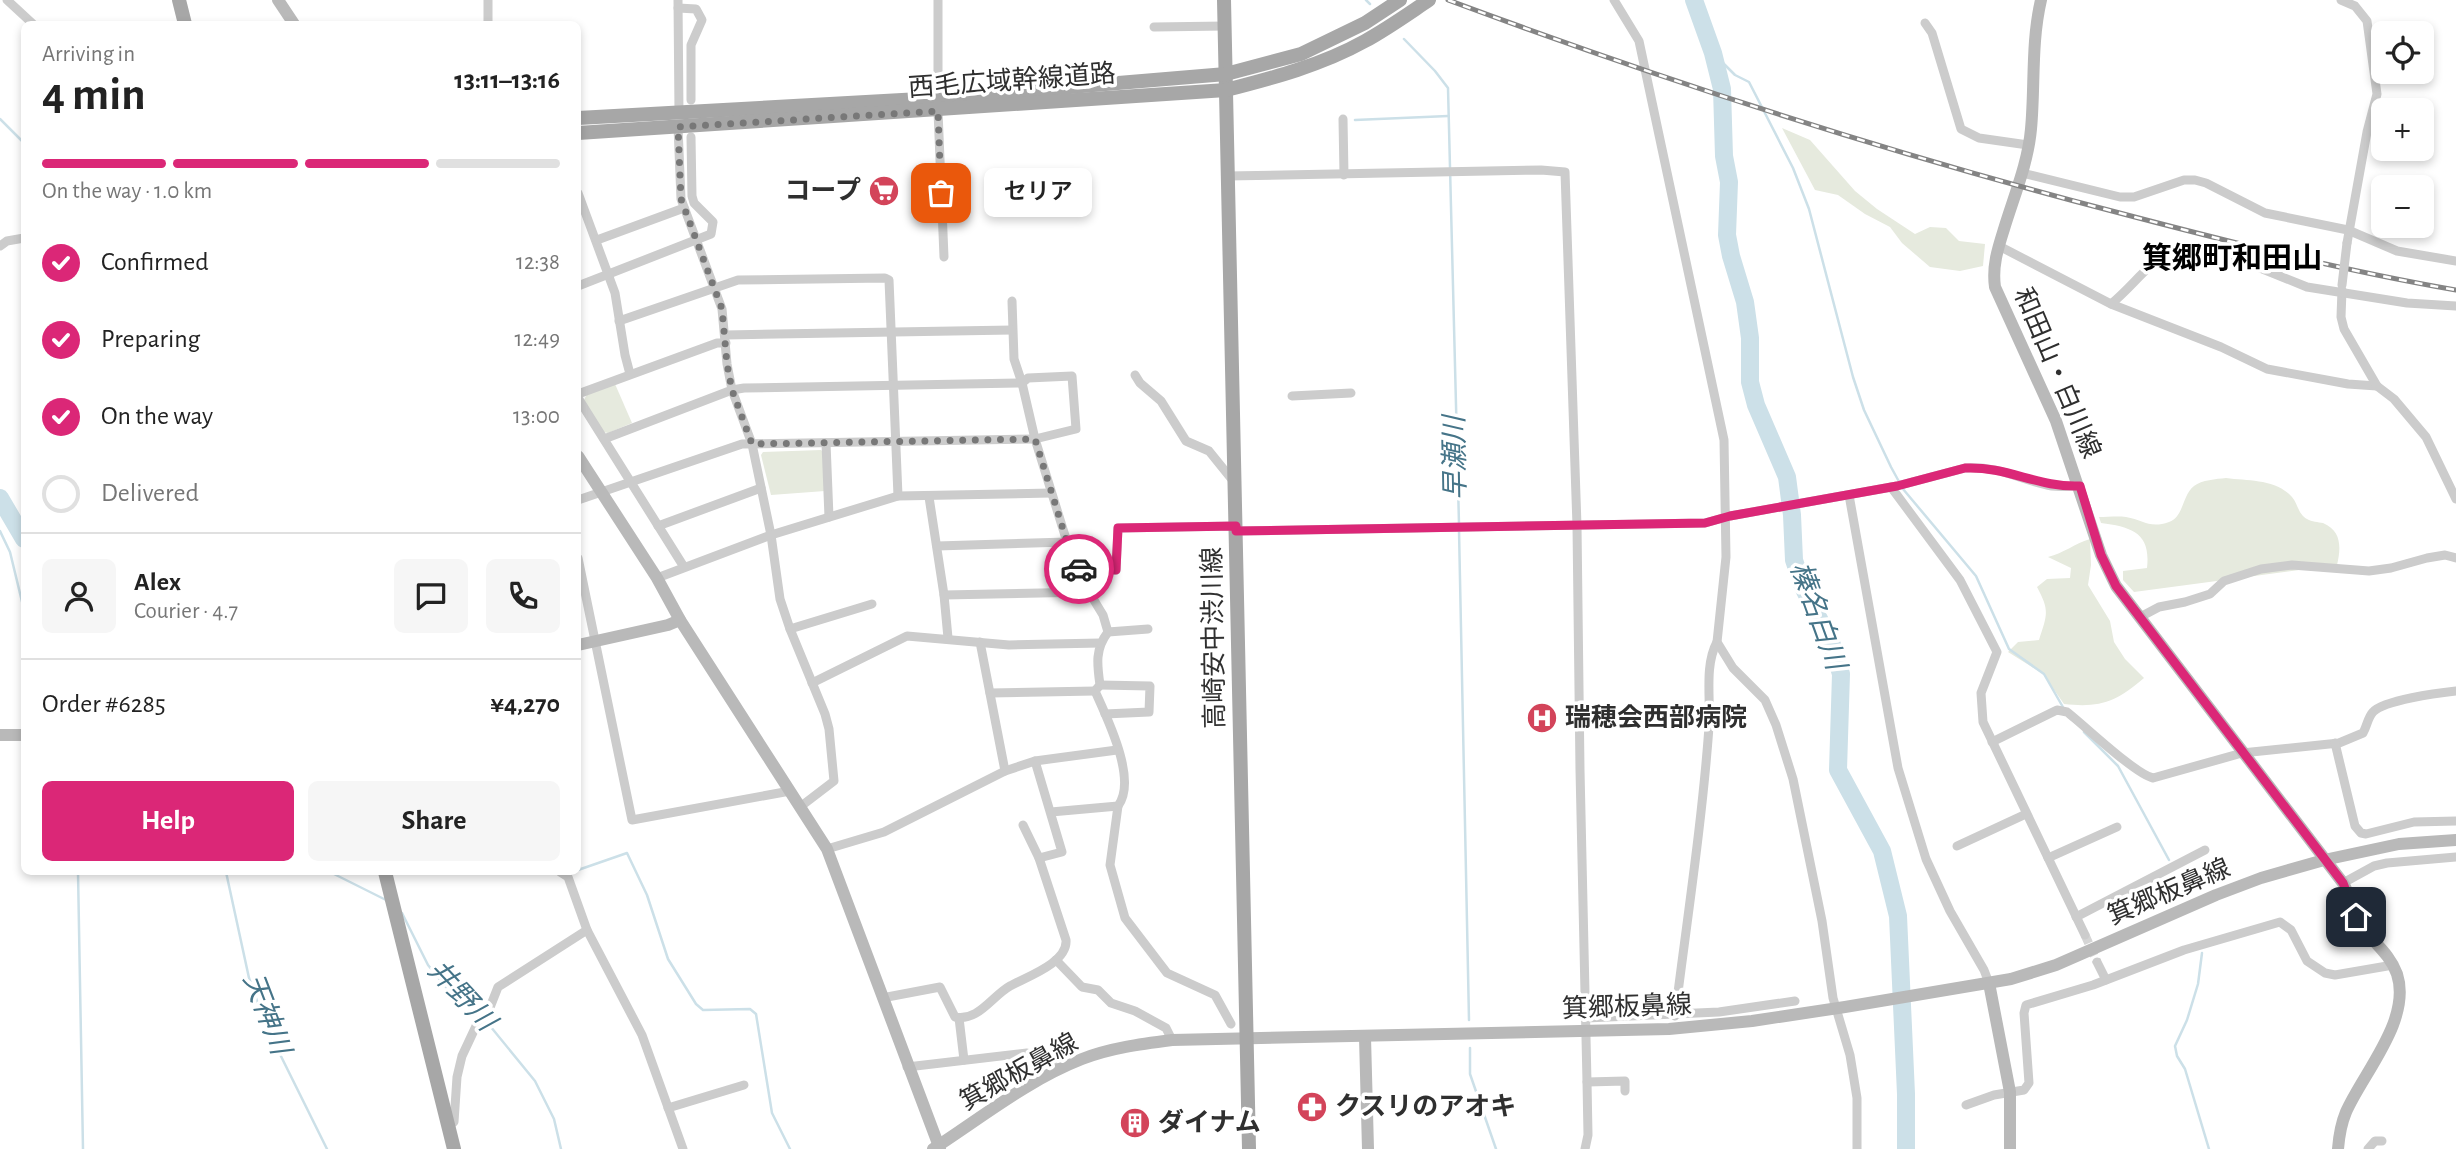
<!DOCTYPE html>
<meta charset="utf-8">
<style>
:root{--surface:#fff;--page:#f6f6f6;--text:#222;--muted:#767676;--line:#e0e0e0;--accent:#db2777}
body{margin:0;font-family:"Alegreya Sans","Noto Sans JP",sans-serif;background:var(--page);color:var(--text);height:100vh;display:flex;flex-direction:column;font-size:26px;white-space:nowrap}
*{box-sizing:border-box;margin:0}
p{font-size:23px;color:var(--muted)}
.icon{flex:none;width:38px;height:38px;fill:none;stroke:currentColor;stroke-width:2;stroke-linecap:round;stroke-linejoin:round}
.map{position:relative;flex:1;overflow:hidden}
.panel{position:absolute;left:21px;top:21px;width:560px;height:854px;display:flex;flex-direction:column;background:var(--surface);border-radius:10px;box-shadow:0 4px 10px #0003}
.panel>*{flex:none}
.fabs{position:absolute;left:2371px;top:21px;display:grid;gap:14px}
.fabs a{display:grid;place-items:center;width:63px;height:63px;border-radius:10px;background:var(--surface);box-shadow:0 4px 10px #0003;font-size:35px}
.pin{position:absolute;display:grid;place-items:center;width:60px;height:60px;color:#fff;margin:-30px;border-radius:14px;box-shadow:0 4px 10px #0006}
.courier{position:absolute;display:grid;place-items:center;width:70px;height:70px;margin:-35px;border:5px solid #db2777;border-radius:50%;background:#fff;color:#222;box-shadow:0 2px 9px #0007}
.bubble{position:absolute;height:49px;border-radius:10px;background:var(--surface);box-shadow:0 4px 10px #0003;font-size:23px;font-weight:600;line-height:49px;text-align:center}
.overview em{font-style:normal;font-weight:600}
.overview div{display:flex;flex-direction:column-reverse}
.overview{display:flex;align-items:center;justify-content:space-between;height:119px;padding:0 21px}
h1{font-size:46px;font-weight:600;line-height:52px}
.bar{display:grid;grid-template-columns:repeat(4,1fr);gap:10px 7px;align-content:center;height:84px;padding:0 21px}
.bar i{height:9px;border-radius:5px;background:var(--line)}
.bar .on{background:var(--accent)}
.bar p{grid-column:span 4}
.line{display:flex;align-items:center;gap:18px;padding:0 21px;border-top:2px solid var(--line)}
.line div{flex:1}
.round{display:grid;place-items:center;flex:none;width:74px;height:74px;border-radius:10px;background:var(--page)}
ol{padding:0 21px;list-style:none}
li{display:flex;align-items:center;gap:21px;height:77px}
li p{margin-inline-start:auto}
li .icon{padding:7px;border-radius:50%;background:var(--accent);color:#fff;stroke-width:4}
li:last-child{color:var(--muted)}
li i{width:38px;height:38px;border:4px solid var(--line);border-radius:50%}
.action{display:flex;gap:14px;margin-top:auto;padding:14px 21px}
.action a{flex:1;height:80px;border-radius:10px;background:var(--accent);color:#fff;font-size:28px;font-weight:600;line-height:80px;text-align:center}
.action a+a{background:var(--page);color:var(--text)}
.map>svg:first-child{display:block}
</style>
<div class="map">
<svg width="2456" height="1149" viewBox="0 0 2456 1149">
<rect width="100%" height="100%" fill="#fff"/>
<g fill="#e6eade">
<polygon points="1782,128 1810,140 1855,191 1877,209 1915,234 1930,227 1946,228 1959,241 1985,244 1983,266 1960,271 1930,267 1902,243 1890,227 1865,214 1838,195 1815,190"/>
<polygon points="615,384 632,423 608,433 603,432 584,400 587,394"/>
<polygon points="821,450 824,453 825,491 771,495 761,455 763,452"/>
<path d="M 2226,478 C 2249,481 2276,479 2292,497 C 2298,504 2298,514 2307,519 C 2312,522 2318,522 2323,523 C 2342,531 2341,548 2337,565 L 2134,592 L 2123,580 L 2123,571 L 2147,568 C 2151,533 2132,527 2101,523 L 2099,517 C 2107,517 2118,516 2126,517 C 2143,520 2150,529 2169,522 C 2184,517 2182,495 2194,486 C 2202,480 2216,479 2226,478 Z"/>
<path d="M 2090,539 L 2091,565 L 2088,585 L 2110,621 L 2114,642 L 2125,659 L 2144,678 C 2116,702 2100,708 2064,704 L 2043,674 L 2008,652 L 2018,642 L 2039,640 C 2047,615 2050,611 2037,587 L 2047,579 L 2070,578 L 2071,568 L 2048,557 C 2064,553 2074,544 2090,539 Z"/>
</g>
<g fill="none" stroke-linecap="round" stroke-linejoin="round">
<g stroke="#cce0e8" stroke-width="2.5">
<polyline points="1366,0 1370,4"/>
<polyline points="1404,39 1435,71 1448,88 1459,524"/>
<polyline points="1713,53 1735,75 1749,82 1793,168 1809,209 1853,377 1864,410 1891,467 1903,489 1976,576 2009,649 2044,674 2064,709"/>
<polyline points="0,119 24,143"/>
<polyline points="1355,120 1448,116"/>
<polyline points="1459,530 1469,1020"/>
<polyline points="0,531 10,552 24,610"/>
<polyline points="2084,732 2118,766 2169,860"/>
<polyline points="578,870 627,853 647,895 668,959 696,1004 703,1010 750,1009 756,1014 772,1113 790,1149"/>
<polyline points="78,872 83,1149"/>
<polyline points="226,872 249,978 265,1024 327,1149"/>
<polyline points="330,872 386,900"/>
<polyline points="402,913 428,965 450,992 481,1017"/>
<polyline points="2202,953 2198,984 2187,1020 2175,1046 2177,1056 2185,1069 2209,1149"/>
<polyline points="486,1021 535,1081 554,1119 561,1149"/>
<polyline points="1470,1048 1470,1074 1496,1149"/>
</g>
<g stroke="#cce0e8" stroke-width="18">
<polyline points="1694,0 1713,53 1722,89 1724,156 1729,182 1727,235 1731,256 1745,302 1750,338 1750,382 1756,405 1787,477 1792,515 1794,560 1803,587 1832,645 1841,674 1838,770 1882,851 1898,916 1906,1094 1906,1149"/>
<polyline points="0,498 24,539"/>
</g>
<polyline stroke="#d5d5d5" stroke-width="9" stroke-dasharray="9 4.5" stroke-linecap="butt" points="2085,935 2097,962"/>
<g stroke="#ccc" stroke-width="9">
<polyline points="7,0 33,24"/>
<polyline points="488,0 488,24"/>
<polyline points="678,0 679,113"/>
<polyline points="1614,0 1639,41 1724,440 1726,557 1717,642 1733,668 1765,700 1776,725 1793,779 1822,921 1833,998 1850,1055 1857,1098 1857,1149"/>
<polyline points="2341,0 2355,6 2367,21 2377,94 2367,132 2347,243"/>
<polyline points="678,8 696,9 702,20 691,45 691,100"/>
<polyline points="1925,23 1932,33 1961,129 1979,138 2028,145"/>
<polyline points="1154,27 1225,26"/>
<polyline points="938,98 938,0"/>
<polyline points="938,111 944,257"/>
<polyline points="1343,119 1344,175"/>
<polyline points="678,127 681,199 722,309 727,364 732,390 752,444 771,535 780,599 790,629 825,714 829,729 834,781 800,807"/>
<polyline points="2022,173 2120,197 2134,197 2184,180 2195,180 2206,183 2265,213 2348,230 2397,251 2456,261"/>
<polyline points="1227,176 1541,170 1565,172 1577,526 1580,770 1587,1082 1588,1135 1585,1149"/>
<polyline points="578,193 615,293 625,355 630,374"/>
<polyline points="597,240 684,208"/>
<polyline points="0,246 7,241 24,238"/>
<polyline points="1999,246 2111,304 2221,347 2267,369 2348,384 2377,386"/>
<polyline points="578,286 711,234 713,222 694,203 692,196 691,137"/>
<polyline points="2342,290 2341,317 2344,329 2377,386 2394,399 2426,437 2456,499"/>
<path d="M 1012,301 L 1014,359 L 1022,383 L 1035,439 L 1067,542 L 1089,592 L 1103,615 L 1108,632 C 1095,649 1097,664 1100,685 L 1095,691 C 1107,718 1138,780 1118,806 L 1051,812"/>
<path d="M 2111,304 C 2146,275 2160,239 2213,249 L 2307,287 L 2407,303 L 2456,306"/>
<polyline points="619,321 738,280 885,278 889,280 898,496"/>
<polyline points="726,335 1012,330"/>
<polyline points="1135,375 1140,383 1161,401 1186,441 1209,451 1234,482"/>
<polyline points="578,394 717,343 726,343"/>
<polyline points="1292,396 1351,393"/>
<polyline points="578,398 684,567"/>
<polyline points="826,443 829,517"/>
<polyline points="1891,487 1960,580 1997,652 1981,693 1983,722 2085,935"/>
<polyline points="1849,495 1898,768 1926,859 1950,911 1984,970 1989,983"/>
<polyline points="929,497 944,595 948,638"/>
<polyline points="578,500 742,444 1035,439 1076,429 1072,376 1028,378 1022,383 744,388 732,390 604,439"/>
<polyline points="658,526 761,488"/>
<path d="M 1236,531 L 1705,523 L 1730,516 L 1897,486 L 1965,468 C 2001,466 2020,480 2052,486 C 2061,487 2070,486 2080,486"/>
<polyline points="937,546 1067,542"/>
<polyline points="578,558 632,820 790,791"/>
<polyline points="1080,570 1116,570 1118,528 1236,526"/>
<polyline points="657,578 771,535 898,496 1051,493"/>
<polyline points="944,595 1089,592"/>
<polyline points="2142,616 2159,607 2185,602 2210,594 2224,581 2261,569 2292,565 2369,571 2391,568 2427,558 2445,555 2456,558"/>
<polyline points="790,629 872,604"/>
<polyline points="1108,632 1148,629"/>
<polyline points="980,642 1005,771"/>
<polyline points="812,683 907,636 1009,645 1100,643"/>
<polyline points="1100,685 1150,686 1149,712 1105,714"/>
<polyline points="990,693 1095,691"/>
<path d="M 1992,742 L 2057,710 L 2067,712 C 2084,725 2135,774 2153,778 L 2242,753 L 2339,743 L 2363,733 C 2367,726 2368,717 2373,712 C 2384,700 2438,693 2456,691"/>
<polyline points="2335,743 2355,826 2361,833 2366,834 2414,822 2456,821"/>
<polyline points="1035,761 1062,852 1039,858"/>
<polyline points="1118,806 1110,865 1125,918 1167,973 1215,995 1231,1024"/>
<polyline points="1957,846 2026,814"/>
<polyline points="827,849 884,832 1005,771 1035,761 1117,750"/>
<polyline points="2048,858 2117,827"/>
<polyline points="560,872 568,877 587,930 642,1035 683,1149"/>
<polyline points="2343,883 2374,866 2387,863 2456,857"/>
<polyline points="2076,917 2205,850"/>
<polyline points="1056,960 1082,987 1098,990 1111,1003 1135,1011 1166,1028 1172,1040"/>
<polyline points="2097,962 2106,980"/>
<path d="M 882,998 L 940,987 L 955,1017 C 978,1022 992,996 1010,986 C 1026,977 1068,963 1066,940 L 1039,858 L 1023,825"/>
<path d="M 1675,1016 C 1687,920 1702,823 1709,727 C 1711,700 1704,666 1717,642"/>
<polyline points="959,1018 964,1060"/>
<polyline points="1586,1018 1719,1012 1795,1001"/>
<polyline points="907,1067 1027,1053 1043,1057 1059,1070"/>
<polyline points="1587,1082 1625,1081 1625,1091"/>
<polyline points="1966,1105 1994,1095 2024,1090 2029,1083 2024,1013 2026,1005 2093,985 2184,950 2280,922 2291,930 2307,961 2325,973 2335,975 2393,965"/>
<polyline points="668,1108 744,1085"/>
<polyline points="447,1126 454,1122 457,1077 462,1056 477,1024 487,1015 498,987 587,930"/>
<polyline points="2368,1149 2375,1141 2382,1141"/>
</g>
<g stroke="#b9b9b9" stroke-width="12">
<polyline points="278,0 294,24"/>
<path d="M 2041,0 C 2031,43 2035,86 2031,129 C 2028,163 2014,196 2004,229 C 1998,248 1992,266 1995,287 L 2056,421 L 2101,555 L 2116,586 L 2343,883 C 2351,897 2353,913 2362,927 C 2374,943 2390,954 2397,974 C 2412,1020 2363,1073 2346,1112 C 2341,1124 2339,1136 2338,1149"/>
<polyline points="578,456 657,578 680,620 827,849 940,1149"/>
<polyline points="578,645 668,625 680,620"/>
<polyline points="0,735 24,735"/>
<polyline points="1989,983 2010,1092 2010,1149"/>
<polyline points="1365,1037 1368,1149"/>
<path d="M 933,1149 C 981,1118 1028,1080 1082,1059 C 1110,1048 1141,1044 1172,1040 L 1669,1029 L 1752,1021 L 1845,1007 L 2011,979 L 2056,965 L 2216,895 L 2261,878 L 2324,860 L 2399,844 L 2456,840"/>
</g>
<g stroke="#a7a7a7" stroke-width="14">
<polyline points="179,0 185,24"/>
<polyline points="1224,0 1249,1149"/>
<polyline points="578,118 938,98 1226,74 1301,54 1365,23 1400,0"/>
<path d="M 578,133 L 1226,90 C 1273,78 1322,65 1365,41 C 1387,29 1408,14 1429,0"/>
<polyline points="385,872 454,1149"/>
</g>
<g stroke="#848484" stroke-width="5">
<path id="rail" d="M 1448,0 C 1666,81 1886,152 2112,211 C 2226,241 2340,270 2456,290"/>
</g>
<use href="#rail" stroke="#fff" stroke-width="2.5" stroke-dasharray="8" stroke-linecap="butt"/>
<polyline stroke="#ccc" stroke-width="9" points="2342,285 2347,243"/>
</g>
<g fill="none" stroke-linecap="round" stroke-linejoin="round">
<polyline stroke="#787878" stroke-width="7" stroke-dasharray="0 12.6" points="941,193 938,111 678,127 681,199 722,309 727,364 732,390 752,444 1035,439 1067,542 1079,569"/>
<path stroke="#db2777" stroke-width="9" d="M 1079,569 L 1116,570 L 1118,528 L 1236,526 L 1236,531 L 1705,523 L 1730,516 L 1897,486 L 1965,468 C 2007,466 2039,488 2080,486 L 2101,555 L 2116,586 L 2343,883 L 2356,917"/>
</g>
<defs>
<g id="supermarket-disc" transform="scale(1.575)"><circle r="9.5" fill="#d3445a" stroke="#fff"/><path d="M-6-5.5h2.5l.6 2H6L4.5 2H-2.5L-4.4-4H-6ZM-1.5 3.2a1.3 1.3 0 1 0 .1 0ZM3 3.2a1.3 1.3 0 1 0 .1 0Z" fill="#fff"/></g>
<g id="hospital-disc" transform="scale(1.575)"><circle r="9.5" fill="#d3445a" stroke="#fff"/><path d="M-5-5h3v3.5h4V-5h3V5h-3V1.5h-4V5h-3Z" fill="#fff"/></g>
<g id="pharmacy-disc" transform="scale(1.575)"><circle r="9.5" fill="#d3445a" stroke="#fff"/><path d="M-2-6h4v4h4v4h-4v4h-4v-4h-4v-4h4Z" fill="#fff"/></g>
<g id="building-disc" transform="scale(1.575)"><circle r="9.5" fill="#d3445a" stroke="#fff"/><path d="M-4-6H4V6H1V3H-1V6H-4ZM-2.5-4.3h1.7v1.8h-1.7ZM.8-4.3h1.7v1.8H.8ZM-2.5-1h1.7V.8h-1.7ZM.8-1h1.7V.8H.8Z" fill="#fff"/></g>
</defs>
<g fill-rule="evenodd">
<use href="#supermarket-disc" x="884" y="191"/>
<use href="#hospital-disc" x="1542" y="718"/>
<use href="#pharmacy-disc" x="1312" y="1107"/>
<use href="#building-disc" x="1135" y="1123"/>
</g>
<g text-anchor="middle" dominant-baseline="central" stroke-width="7" stroke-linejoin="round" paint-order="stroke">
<g font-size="26" fill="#2f2f2f" stroke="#fff">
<text transform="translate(1012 81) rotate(-4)">西毛広域幹線道路</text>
<text transform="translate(2057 373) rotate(67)">和田山・白川線</text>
<text transform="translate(1214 638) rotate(-91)">高崎安中渋川線</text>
<text transform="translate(2169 892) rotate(-23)">箕郷板鼻線</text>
<text transform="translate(1627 1007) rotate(-2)">箕郷板鼻線</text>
<text transform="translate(1019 1072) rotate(-29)">箕郷板鼻線</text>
</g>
<g font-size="26" font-weight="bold" fill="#2f2f2f" stroke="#fff" text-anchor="start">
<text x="861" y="191" text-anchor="end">コープ</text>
<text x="1565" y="718">瑞穂会西部病院</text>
<text x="1335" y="1107">クスリのアオキ</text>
<text x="1158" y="1123">ダイナム</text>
</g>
<g font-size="28" font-style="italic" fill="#457488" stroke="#fff">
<text transform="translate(1456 458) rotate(-91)">早瀬川</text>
<text transform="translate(1817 616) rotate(70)">榛名白川</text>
<text transform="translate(461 996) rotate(47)">井野川</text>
<text transform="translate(266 1014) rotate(69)">天神川</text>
</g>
<g font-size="30" font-weight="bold" fill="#000" stroke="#fff">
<text x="2232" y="259">箕郷町和田山</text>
</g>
</g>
</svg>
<div class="fabs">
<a><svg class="icon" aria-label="locate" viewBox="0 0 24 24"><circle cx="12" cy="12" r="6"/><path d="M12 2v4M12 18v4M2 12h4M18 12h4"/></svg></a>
<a>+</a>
<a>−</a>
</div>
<div class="pin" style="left:941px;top:193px;background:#ea580c"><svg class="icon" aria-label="bag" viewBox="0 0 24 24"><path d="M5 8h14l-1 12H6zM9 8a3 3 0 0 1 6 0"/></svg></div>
<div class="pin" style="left:2356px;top:917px;background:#1f2937"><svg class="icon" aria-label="home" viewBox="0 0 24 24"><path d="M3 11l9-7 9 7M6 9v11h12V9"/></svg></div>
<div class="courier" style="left:1079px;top:569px"><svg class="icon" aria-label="car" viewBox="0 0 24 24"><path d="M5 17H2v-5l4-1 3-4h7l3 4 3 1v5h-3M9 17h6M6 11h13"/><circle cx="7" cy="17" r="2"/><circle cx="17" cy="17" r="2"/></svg></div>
<div class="bubble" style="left:984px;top:168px;width:108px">セリア</div>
<section class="panel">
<div class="overview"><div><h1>4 min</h1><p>Arriving in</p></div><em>13:11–13:16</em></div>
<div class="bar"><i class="on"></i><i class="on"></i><i class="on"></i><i></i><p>On the way · 1.0 km</p></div>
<ol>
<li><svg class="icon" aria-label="check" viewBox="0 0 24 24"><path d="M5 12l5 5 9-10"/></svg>Confirmed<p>12:38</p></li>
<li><svg class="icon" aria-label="check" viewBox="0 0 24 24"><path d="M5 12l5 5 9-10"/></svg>Preparing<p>12:49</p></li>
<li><svg class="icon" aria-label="check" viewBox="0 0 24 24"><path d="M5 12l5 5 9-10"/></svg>On the way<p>13:00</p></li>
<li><i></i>Delivered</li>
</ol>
<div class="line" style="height:126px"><a class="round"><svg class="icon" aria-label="person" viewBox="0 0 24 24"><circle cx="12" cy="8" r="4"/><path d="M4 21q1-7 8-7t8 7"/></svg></a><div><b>Alex</b><p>Courier · 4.7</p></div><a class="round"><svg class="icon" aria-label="chat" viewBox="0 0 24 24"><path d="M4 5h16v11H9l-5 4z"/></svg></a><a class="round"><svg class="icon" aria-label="phone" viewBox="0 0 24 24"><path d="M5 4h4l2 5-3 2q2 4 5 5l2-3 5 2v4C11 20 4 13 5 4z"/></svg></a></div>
<div class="line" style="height:91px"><div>Order #6285</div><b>¥4,270</b></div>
<div class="action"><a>Help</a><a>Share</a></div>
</section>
</div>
